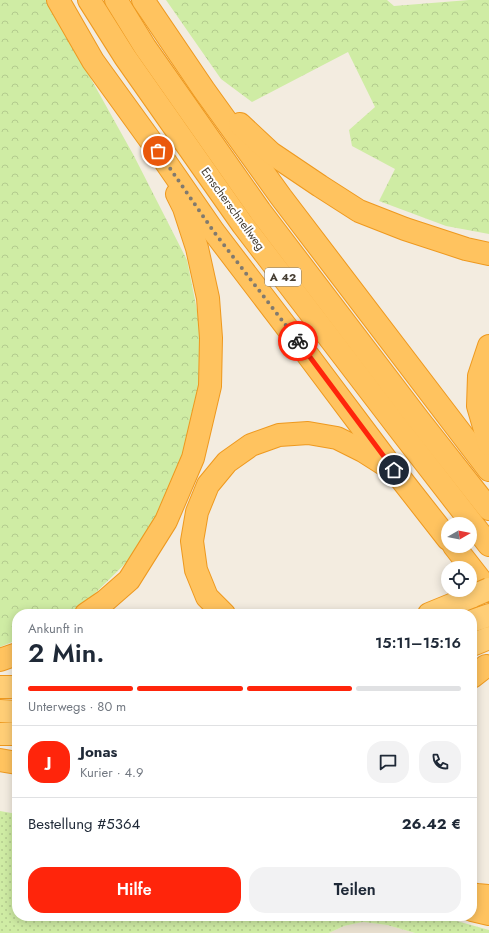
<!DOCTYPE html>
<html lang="de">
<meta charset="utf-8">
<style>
:root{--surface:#fff;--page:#f2f2f3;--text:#1f2937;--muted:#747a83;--line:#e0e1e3;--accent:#ff250b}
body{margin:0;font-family:Jost,sans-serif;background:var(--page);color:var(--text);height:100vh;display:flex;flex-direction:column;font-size:15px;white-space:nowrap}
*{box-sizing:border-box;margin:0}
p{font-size:13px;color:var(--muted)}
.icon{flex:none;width:22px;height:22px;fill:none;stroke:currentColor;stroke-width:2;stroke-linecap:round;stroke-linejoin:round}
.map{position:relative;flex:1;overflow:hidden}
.details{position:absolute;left:12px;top:609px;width:465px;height:312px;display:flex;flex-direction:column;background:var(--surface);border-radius:16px;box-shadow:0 2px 10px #0003}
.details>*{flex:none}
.needle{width:26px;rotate:81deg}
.buttons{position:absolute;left:441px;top:517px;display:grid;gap:8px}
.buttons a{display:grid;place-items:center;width:36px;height:36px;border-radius:50%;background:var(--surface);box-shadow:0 2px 10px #0003;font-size:20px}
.pin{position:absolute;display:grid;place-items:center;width:34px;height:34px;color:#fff;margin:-17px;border:2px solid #fff;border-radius:50%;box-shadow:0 1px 4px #0007}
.courier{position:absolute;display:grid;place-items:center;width:40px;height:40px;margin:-20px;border:3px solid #ff250b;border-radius:50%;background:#fff;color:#222;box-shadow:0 1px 5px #0007}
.summary em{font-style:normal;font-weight:600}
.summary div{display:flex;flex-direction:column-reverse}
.summary{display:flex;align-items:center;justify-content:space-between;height:68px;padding:0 16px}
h1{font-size:26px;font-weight:600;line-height:30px}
.bar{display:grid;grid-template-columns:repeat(4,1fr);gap:6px 4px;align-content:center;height:48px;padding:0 16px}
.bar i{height:5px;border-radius:3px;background:var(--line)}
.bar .on{background:var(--accent)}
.bar p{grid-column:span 4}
.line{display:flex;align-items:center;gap:10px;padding:0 16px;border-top:1px solid var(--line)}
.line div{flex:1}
.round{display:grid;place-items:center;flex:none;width:42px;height:42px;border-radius:16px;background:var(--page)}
.action{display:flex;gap:8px;margin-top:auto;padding:8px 16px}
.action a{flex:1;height:46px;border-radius:16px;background:var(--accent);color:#fff;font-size:16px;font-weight:600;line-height:46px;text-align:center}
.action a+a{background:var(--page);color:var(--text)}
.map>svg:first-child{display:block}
</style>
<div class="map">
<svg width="489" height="933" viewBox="0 0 489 933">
<defs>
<pattern id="forest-crowns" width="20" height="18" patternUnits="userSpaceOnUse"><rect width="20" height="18" fill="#cfeca4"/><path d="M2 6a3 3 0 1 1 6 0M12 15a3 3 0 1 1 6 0" fill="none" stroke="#b3cb8e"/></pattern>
<pattern id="park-dots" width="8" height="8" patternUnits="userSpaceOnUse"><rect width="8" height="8" fill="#cfeca4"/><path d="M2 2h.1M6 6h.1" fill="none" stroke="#b3cb8e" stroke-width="1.8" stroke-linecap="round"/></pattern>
</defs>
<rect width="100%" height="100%" fill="#f3ece0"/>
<polygon fill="#e7dece" points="363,922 387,925 415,933 329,933 344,926"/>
<g fill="url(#forest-crowns)">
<polygon points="0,0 47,0 134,156 187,260 200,325 201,391 185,450 167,501 140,549 74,614 17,614 17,640 0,647"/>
<polygon points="166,0 387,0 394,6 469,0 489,0 489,234 446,226 379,201 395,169 352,146 349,130 375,107 348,52 252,102 221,79"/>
</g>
<polygon fill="url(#park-dots)" points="0,811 17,814 17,916 439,916 489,930 489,933 415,933 387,925 363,922 344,926 329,933 0,933"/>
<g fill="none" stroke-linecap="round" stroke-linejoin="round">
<g stroke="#ee991f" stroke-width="24">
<g id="trunk">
<polyline points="429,614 473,596"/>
<polyline points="472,621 489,615"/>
<polyline points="472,645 489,638"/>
<polyline points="0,687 17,687"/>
<polyline points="0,711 17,712"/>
<polyline points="0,734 17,734"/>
</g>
</g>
<g stroke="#ee991f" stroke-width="24">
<g id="motorway">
<polyline points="58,0 93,61 158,151 214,232 301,346 394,470 448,539"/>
<polyline points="89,0 125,57 243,225 403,434 489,545"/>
<polyline points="116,0 145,47 260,211 419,420 489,509"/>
<polyline points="143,0 204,90 281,197 489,470"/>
<polyline points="240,124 271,153 320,186 359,211 405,229 466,249 489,254"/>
<polyline points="489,346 479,376 478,406 489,444"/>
<polyline points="454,546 489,591"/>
<polyline points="86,614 105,601 129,580 166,521 193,458 210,386 211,338 208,298 197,248 184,208 177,194"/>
<polyline points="224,614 207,597 196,570 192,541 197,512 208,485 227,462 251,445 279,435 308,433 337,438 363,451 385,465"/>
<polyline points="0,660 17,654"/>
<polyline points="472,677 486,666"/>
<polyline points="0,760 17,763"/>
<polyline points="472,894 477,895 489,896"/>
<polyline points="472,910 489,914"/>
</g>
</g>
<use href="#trunk" stroke="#ffce76" stroke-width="22"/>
<use href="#motorway" stroke="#ffc35f" stroke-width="22"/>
<g stroke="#ee991f" stroke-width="24" stroke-linecap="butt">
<polyline id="trunk-bridge" points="473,596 489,589"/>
</g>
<use href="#trunk-bridge" stroke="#ffce76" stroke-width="22"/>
</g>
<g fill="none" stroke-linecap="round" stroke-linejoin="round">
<polyline stroke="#817a6e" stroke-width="4" stroke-dasharray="0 7.2" points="158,151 214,232 298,341"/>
<polyline stroke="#ff250b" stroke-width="5" points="298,341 394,470"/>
</g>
<g text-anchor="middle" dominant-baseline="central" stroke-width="4" stroke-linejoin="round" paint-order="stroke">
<rect fill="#fff" stroke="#7c766f" stroke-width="1" x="265" y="268" width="36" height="18" rx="3"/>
<g font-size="11" font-weight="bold" fill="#443c31">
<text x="283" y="277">A 42</text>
</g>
<g font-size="12" fill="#443c31" stroke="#fff">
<text transform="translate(233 209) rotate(54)">Emscherschnellweg</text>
</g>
</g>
</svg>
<div class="buttons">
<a><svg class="needle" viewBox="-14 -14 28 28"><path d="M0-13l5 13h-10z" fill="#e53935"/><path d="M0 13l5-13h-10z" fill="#747a83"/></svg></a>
<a><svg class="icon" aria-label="locate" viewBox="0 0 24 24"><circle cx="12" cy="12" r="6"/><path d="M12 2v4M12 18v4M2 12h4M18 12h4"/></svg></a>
</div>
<div class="pin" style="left:158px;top:151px;background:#ea580c"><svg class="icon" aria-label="bag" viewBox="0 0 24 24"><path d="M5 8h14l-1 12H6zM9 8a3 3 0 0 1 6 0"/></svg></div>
<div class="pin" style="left:394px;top:470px;background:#1f2937"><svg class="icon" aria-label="home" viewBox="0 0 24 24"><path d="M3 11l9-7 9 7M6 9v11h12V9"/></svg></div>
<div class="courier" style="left:298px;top:341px"><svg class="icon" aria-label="bike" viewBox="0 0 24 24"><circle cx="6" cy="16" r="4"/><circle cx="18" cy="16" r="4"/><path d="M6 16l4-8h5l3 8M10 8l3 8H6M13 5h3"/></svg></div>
<section class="details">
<div class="summary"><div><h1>2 Min.</h1><p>Ankunft in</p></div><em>15:11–15:16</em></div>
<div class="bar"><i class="on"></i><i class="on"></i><i class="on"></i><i></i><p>Unterwegs · 80 m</p></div>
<div class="line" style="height:72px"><b class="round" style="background:var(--accent);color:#fff">J</b><div><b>Jonas</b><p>Kurier · 4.9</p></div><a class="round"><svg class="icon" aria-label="chat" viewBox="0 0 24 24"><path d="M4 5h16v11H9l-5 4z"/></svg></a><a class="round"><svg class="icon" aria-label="phone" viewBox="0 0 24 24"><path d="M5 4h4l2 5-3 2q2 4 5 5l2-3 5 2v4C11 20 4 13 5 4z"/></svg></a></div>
<div class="line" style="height:52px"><div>Bestellung #5364</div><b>26.42 €</b></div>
<div class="action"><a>Hilfe</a><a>Teilen</a></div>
</section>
</div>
